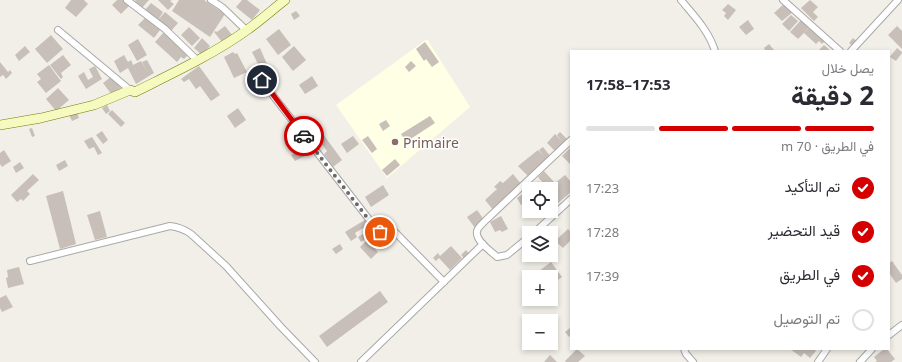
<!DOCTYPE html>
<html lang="ar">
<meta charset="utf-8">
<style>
:root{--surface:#fff;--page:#f2f2f3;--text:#2b2b33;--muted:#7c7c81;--line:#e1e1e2;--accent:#d40000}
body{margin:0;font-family:"Noto Sans",Vazirmatn,sans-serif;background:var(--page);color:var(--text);direction:rtl;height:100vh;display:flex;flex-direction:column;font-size:15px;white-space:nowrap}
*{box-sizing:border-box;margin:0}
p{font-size:13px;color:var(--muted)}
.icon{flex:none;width:22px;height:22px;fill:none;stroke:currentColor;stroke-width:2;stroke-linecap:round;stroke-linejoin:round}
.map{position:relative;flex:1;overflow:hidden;direction:ltr}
.side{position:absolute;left:570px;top:50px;width:320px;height:300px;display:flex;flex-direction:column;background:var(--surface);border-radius:0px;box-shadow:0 2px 6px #0003;direction:rtl}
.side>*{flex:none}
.buttons{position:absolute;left:522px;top:182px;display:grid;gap:8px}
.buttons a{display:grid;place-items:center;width:36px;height:36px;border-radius:0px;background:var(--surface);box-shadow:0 2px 6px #0003;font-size:20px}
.pin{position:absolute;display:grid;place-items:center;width:34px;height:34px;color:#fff;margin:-17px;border:2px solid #fff;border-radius:50%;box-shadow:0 1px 4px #0007}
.courier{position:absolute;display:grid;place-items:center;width:40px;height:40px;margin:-20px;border:3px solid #d40000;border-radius:50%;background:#fff;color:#222;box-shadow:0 1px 5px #0007}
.headline em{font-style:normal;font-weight:700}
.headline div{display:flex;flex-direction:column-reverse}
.headline{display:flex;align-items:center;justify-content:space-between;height:68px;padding:0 16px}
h1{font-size:26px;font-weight:700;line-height:30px}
.bar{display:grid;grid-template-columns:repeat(4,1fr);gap:6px 4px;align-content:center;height:48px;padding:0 16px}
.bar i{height:5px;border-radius:3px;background:var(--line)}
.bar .current{background:var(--accent)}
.bar p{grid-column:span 4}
ol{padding:0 16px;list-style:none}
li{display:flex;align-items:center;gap:12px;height:44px}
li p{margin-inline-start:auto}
li .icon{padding:4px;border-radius:50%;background:var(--accent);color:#fff;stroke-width:4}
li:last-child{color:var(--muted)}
li i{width:22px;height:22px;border:2px solid var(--line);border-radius:50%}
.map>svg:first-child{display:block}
</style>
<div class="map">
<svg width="902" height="362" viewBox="0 0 902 362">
<rect width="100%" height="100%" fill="#f2efe9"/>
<polygon fill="#ffffe5" points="427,39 470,107 387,178 336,105"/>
<g fill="#c7bfb8">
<polygon points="71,0 84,0 88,4 76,17 65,8"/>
<polygon points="117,0 123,0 129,6 121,14 112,5"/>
<polygon points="136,0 149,0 141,9 134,2"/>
<polygon points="158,0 172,0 170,1 174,4 168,10"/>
<polygon points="179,0 204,0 225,14 210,37 172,11"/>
<polygon points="242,0 247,0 260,10 252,20 236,7"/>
<polygon points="810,0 818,7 813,12 818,17 814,21 801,8"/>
<polygon points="151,3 163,12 158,20 145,10"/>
<polygon points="785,3 793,12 782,21 774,13"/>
<polygon points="728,4 736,10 728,20 724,16 726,13 722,10"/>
<polygon points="296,11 300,16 294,20 291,14"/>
<polygon points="165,12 178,23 171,31 158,20"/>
<polygon points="791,15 798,21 789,31 782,24"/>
<polygon points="145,18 160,30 154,38 138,25"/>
<polygon points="748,20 754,29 746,35 739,27"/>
<polygon points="801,20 809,28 798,39 790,32"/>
<polygon points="225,26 232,35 222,42 214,32 216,31 217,32"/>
<polygon points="811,26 826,40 822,44 819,41 816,44 804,33"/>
<polygon points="897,26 902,31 902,49 888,35"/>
<polygon points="189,27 200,38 192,46 181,35"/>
<polygon points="279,29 291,45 278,55 266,39"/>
<polygon points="164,32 189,54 184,59 181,57 177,62 155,42"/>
<polygon points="51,35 63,49 47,63 35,49"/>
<polygon points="202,38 210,46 202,55 194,48"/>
<polygon points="853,38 858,42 854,47 849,43"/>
<polygon points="138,39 147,55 137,61 128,45"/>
<polygon points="425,42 439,62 432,67 426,59 424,61 416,49"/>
<polygon points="769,44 774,50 773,51 766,51 764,48"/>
<polygon points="824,45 831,51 818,51"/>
<polygon points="25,46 30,52 19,61 15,55"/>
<polygon points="294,46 306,60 293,71 282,57"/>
<polygon points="260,48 267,64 260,68 252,52"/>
<polygon points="897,48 902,52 902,53 896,61 890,57"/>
<polygon points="233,52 235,54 237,53 247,72 234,78 224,57"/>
<polygon points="63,55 71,65 61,73 63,77 61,79 50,65"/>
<polygon points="124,55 128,62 131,60 133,65 141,61 147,72 142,62 147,60 154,73 136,84 128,68 120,73 114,61"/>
<polygon points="411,61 416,66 409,72 405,67"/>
<polygon points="0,62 8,72 10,70 12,73 6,79 3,75 0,77"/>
<polygon points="49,65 61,81 46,93 37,82 41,79 37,74"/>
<polygon points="95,66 102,79 86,89 78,76 84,72 88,80 93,77 89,69"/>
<polygon points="199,66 220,95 211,101 200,86 196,89 189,79 184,82 181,79"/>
<polygon points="266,74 276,89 273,91 263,77"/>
<polygon points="112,76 121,88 112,95 103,83"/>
<polygon points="312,76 318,86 305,94 299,85"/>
<polygon points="58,88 69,100 56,111 46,99"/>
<polygon points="107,105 110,111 106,114 102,108"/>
<polygon points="238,108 246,120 235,128 227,116"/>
<polygon points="112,110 125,123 121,127 108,114"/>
<polygon points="77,112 79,118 72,121 69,115"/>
<polygon points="430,116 435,123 406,142 401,134"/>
<polygon points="386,120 390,126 383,131 379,124"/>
<polygon points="32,128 35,136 32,137 29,129"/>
<polygon points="102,131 108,140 103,144 96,135"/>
<polygon points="560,132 568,140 556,152 547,143 555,134 562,141 557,135"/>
<polygon points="323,134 342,160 333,167 324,154 327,151 317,138"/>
<polygon points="353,136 359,144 347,153 341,144"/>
<polygon points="368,136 377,149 372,153 362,140"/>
<polygon points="92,137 102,153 98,155 94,147 89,149 84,141"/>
<polygon points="308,147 311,153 295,161 291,155"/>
<polygon points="543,147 551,157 547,160 546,159 528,176 518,166 538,150 543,155 539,150"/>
<polygon points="571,147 571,165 562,156"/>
<polygon points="4,150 11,161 2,167 0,164 0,153"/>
<polygon points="395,159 400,165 387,176 382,170"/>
<polygon points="65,160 68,166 59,171 56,165"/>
<polygon points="20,162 24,168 16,173 13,167"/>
<polygon points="544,171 555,183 565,175 571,182 571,192 551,209 551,189 546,189 547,188 538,177"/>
<polygon points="33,174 39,180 27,191 30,194 23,201 21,199 17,202 11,195"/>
<polygon points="513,174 522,185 494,211 485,200 497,189 494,187 500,181 503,183"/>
<polygon points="538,181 542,186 539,188 540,189 529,189 529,205 528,206 525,203 521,205 517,198 527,191 524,188 533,182 535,184"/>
<polygon points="383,185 389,195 371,207 365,197"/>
<polygon points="63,191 76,244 60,249 46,196"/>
<polygon points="477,210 485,221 475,228 467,217"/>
<polygon points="100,211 107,237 95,240 87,215"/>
<polygon points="501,216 508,229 502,232 500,230 495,232 490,222"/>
<polygon points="368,218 376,233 361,242 358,237 368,231 365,227 355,233 357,237 351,241 345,232"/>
<polygon points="568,229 571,232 571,240 563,248 555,241"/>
<polygon points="367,240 378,252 371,259 360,247"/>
<polygon points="340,244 343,249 336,254 332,249"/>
<polygon points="451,246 462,258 450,270 439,258 436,261 433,258 438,253 440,256"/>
<polygon points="466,250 471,256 466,260 461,255"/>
<polygon points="892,261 902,275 902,279 896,283 889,273 889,263"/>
<polygon points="551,262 562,277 551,285 551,277 544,277 539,271"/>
<polygon points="19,267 24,284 8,288 6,278 8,277 7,270"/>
<polygon points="380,291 388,302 327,347 319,336"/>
<polygon points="6,295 13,307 2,312 0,308 0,298"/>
<polygon points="571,327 571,335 569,337 565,332"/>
<polygon points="577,349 585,356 578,362 566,362 565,361"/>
<polygon points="790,349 814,349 816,351 810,358 804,353 801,357"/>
<polygon points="884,349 887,349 895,359 891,362 875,362 877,361 874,357"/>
<polygon points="550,355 557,362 544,362"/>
</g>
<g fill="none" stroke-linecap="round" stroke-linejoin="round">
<g stroke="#a9a9a9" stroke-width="8">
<g id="street">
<polyline points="127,0 165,29 197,60"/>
<polyline points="211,0 222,7 246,30"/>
<path d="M 681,0 C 694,16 709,31 715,51"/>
<polyline points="783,0 840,51"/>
<polyline points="58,30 130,90"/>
<polyline points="851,51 898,0"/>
<polyline points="261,80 378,231 380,232 387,227 390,227 444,282"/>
<polyline points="534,233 571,199"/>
<path d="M 529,237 L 507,255 L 497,257 C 491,251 475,241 477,231 C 478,227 483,223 486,220 L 571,140"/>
<path d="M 30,261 L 170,226 C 179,227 184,229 191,234 L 226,266 L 281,327 L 315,362"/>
<polyline points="889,335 902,325"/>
<polyline points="684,349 686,354 693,362"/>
<polyline points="361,362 483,244"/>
<polyline points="818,362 827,349"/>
<polyline points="860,362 872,349"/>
</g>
</g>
<g stroke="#707d05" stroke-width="10">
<path id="secondary" d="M 0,125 L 41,118 L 94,105 L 130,90 L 135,92 C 173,73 212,55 247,30 C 260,21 272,10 285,0"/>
</g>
<use href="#street" stroke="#fff" stroke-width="6"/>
<use href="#secondary" stroke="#f7fabf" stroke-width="9"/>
</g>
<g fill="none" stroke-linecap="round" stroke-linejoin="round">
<polyline stroke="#6b6a68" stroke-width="4" stroke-dasharray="0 7.2" points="304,136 376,229 380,232"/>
<polyline stroke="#d40000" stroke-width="5" points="262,80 304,136"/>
</g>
<circle fill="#8d6e63" stroke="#fff" stroke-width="1.5" cx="395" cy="142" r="4"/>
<g text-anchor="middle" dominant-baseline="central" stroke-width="3" stroke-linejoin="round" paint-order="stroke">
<g font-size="14" fill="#785e54" stroke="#fff" text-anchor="start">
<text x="403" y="142">Primaire</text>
</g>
</g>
</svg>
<div class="buttons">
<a><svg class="icon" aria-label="locate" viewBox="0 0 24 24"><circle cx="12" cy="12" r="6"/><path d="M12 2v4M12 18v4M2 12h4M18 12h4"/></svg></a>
<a><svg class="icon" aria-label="layers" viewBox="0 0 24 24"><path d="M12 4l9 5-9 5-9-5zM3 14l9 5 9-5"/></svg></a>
<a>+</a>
<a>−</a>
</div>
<div class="pin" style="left:380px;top:232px;background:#ea580c"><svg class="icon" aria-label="bag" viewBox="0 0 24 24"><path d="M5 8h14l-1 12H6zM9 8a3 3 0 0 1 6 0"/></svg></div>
<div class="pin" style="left:262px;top:80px;background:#1f2937"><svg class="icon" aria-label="home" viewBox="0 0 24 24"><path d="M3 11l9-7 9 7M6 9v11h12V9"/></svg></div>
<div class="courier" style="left:304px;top:136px"><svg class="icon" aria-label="car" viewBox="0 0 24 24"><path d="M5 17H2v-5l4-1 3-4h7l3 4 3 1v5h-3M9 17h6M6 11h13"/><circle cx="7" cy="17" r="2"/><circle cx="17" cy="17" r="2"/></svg></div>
<section class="side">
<div class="headline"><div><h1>2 دقيقة</h1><p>يصل خلال</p></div><em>17:53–17:58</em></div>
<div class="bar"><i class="current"></i><i class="current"></i><i class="current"></i><i></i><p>في الطريق · 70 m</p></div>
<ol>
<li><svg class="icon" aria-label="check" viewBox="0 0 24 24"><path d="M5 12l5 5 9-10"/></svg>تم التأكيد<p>17:23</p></li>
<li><svg class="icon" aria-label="check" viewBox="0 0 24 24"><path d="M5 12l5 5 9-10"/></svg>قيد التحضير<p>17:28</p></li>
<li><svg class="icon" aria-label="check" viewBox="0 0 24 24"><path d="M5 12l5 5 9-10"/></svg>في الطريق<p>17:39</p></li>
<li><i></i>تم التوصيل</li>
</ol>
</section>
</div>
